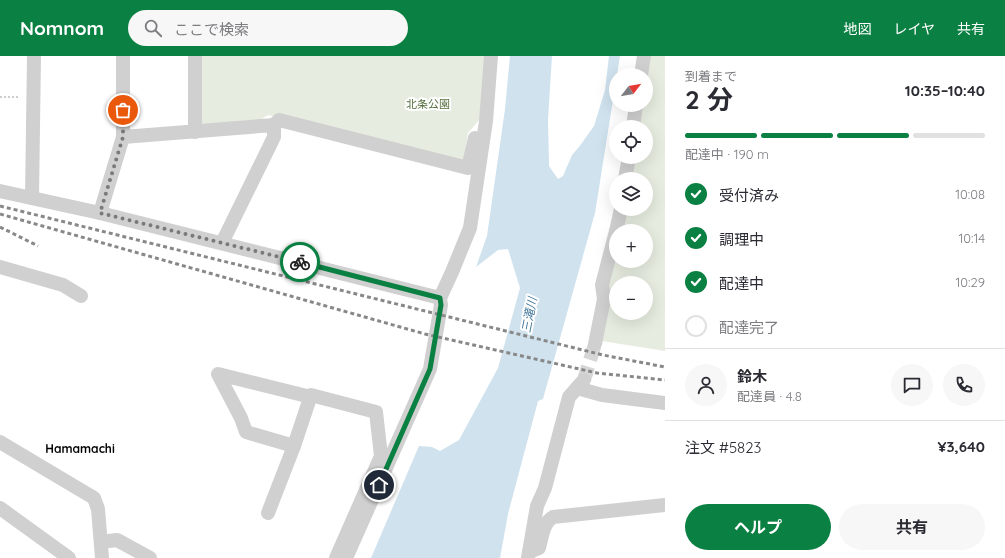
<!DOCTYPE html>
<html lang="ja">
<meta charset="utf-8">
<style>
:root{--surface:#fff;--page:#f7f7f7;--text:#2b2b33;--muted:#7c7c81;--line:#e1e1e2;--accent:#0b8043}
body{margin:0;font-family:Quicksand,"Noto Sans JP",sans-serif;background:var(--page);color:var(--text);height:100vh;display:flex;flex-direction:column;font-size:15px;white-space:nowrap}
*{box-sizing:border-box;margin:0}
p{font-size:13px;color:var(--muted)}
.icon{flex:none;width:22px;height:22px;fill:none;stroke:currentColor;stroke-width:2;stroke-linecap:round;stroke-linejoin:round}
.map{position:relative;flex:1;overflow:hidden}
.drawer{display:flex;flex-direction:column;background:var(--surface);width:340px}
.drawer>*{flex:none}
.needle{width:26px;rotate:59deg}
.tools{position:absolute;left:609px;top:12px;display:grid;gap:8px}
.tools a{display:grid;place-items:center;width:44px;height:44px;border-radius:50%;background:var(--surface);box-shadow:0 4px 16px #0002;font-size:20px}
.pin{position:absolute;display:grid;place-items:center;width:34px;height:34px;color:#fff;margin:-17px;border:2px solid #fff;border-radius:50%;box-shadow:0 1px 4px #0007}
.courier{position:absolute;display:grid;place-items:center;width:40px;height:40px;margin:-20px;border:3px solid #0b8043;border-radius:50%;background:#fff;color:#222;box-shadow:0 1px 5px #0007}
.overview em{font-style:normal;font-weight:700}
.overview div{display:flex;flex-direction:column-reverse}
.overview{display:flex;align-items:center;justify-content:space-between;height:68px;padding:0 20px}
h1{font-size:26px;font-weight:700;line-height:30px}
.bar{display:grid;grid-template-columns:repeat(4,1fr);gap:6px 4px;align-content:center;height:48px;padding:0 20px}
.bar i{height:5px;border-radius:3px;background:var(--line)}
.bar .active{background:var(--accent)}
.bar p{grid-column:span 4}
.line{display:flex;align-items:center;gap:10px;padding:0 20px;border-top:1px solid var(--line)}
.line div{flex:1}
.round{display:grid;place-items:center;flex:none;width:42px;height:42px;border-radius:21px;background:var(--page)}
ol{padding:0 20px;list-style:none}
li{display:flex;align-items:center;gap:12px;height:44px}
li p{margin-inline-start:auto}
li .icon{padding:4px;border-radius:50%;background:var(--accent);color:#fff;stroke-width:4}
li:last-child{color:var(--muted)}
li i{width:22px;height:22px;border:2px solid var(--line);border-radius:50%}
.action{display:flex;gap:8px;margin-top:auto;padding:8px 20px}
.action a{flex:1;height:46px;border-radius:24px;background:var(--accent);color:#fff;font-size:16px;font-weight:700;line-height:46px;text-align:center}
.action a+a{background:var(--page);color:var(--text)}
header{display:flex;align-items:center;gap:24px;box-sizing:border-box;height:56px;padding:0 20px;background:var(--accent);color:#fff}
header strong{font-size:19px}
nav{display:flex;gap:22px;margin-inline-start:auto;font-size:14px}
.search{width:280px;height:36px;background:var(--page);display:flex;align-items:center;gap:10px;box-sizing:border-box;padding:0 14px;border-radius:22px;color:var(--muted);font-size:15px}
main{display:flex;flex:1;min-height:0}
.map>svg:first-child{display:block}
</style>
<header>
<strong>Nomnom</strong>
<div class="search"><svg class="icon" aria-label="search" viewBox="0 0 24 24"><circle cx="10" cy="10" r="6"/><path d="M15 15l6 6"/></svg>ここで検索</div>
<nav><a>地図</a><a>レイヤ</a><a>共有</a></nav>
</header>
<main>
<div class="map">
<svg width="665" height="502" viewBox="0 0 665 502">
<rect width="100%" height="100%" fill="#fff"/>
<g fill="#e6ecdf" fill-rule="evenodd">
<polygon points="201,0 486,0 481,62 468,77 464,105 452,104 268,59 257,66 201,71"/>
<path d="M 650,0 L 665,0 L 665,295 L 602,285 L 607,228 L 616,192 L 616,205 L 646,205 L 646,175 L 621,175 L 625,153 L 646,153 L 646,123 L 630,123 L 633,101 L 646,101 L 646,71 L 638,71 L 642,49 L 646,49 L 646,24 ZM 616,227 L 646,227 L 646,257 L 616,257 Z"/>
</g>
<polygon fill="#cfe2ee" points="510,0 552,0 548,64 549,110 558,123 563,120 572,99 579,91 594,70 605,34 609,0 620,0 595,157 543,343 538,345 508,458 500,502 371,502 419,390 432,391 440,395 459,384 498,312 520,232 508,193 498,194 476,211 487,180 505,53"/>
<g fill="none" stroke-linecap="round" stroke-linejoin="round">
<polyline stroke="#d6d6d6" stroke-width="14" stroke-dasharray="14 7" stroke-linecap="butt" points="584,324 595,288"/>
<polyline stroke="#cdcdcd" stroke-width="2" stroke-dasharray="2 2" stroke-linecap="butt" points="0,41 20,41"/>
<g stroke="#d0d0d0" stroke-width="14">
<polyline points="641,19 644,0"/>
<polyline points="274,69 279,64 468,112 475,82"/>
<polyline points="633,71 636,49"/>
<polyline points="195,76 195,0"/>
<polyline points="123,81 274,69 274,81 222,187"/>
<polyline points="625,123 629,101"/>
<polyline points="0,135 100,157 440,242"/>
<polyline points="32,142 34,0"/>
<polyline points="100,157 123,81 123,0"/>
<polyline points="616,175 621,153"/>
<polyline points="0,211 63,229 81,240"/>
<polyline points="595,288 604,243 602,229 616,175"/>
<polyline points="577,332 602,339 665,347"/>
<polyline points="0,386 94,442 98,453 102,502"/>
<polyline points="294,390 246,376 241,362 218,318 311,341"/>
<polyline points="0,452 69,502"/>
<polyline points="268,457 294,390 311,339 376,356 381,400 336,502"/>
<polyline points="101,486 117,484 150,502"/>
<path d="M 529,496 L 539,492 C 542,481 543,467 553,461 L 665,449"/>
<polyline points="346,502 430,313 441,249 440,242 452,216 470,172 486,65 491,0"/>
<polyline points="528,502 537,450 545,432 569,341 584,324"/>
</g>
<g stroke="#888" stroke-width="3" stroke-dasharray="4 3" stroke-linecap="butt">
<polyline points="0,150 603,299 665,311"/>
<polyline points="0,158 425,278 597,317 665,324"/>
<polyline points="0,171 38,190"/>
</g>
</g>
<g fill="none" stroke-linecap="round" stroke-linejoin="round">
<polyline stroke="#7a7a7a" stroke-width="4" stroke-dasharray="0 7.2" points="123,54 123,81 100,157 300,206"/>
<polyline stroke="#0b8043" stroke-width="5" points="300,206 440,242 441,249 430,313 379,429"/>
</g>
<g text-anchor="middle" dominant-baseline="central" stroke-width="4" stroke-linejoin="round" paint-order="stroke">
<g font-size="11" fill="#56703f" stroke="#fff">
<text x="428" y="48">北条公園</text>
</g>
<g font-size="12" font-style="italic" fill="#3f7597" stroke="#fff">
<text transform="translate(529 259) rotate(-79)">三滝川</text>
</g>
<g font-size="12" font-weight="bold" fill="#000" stroke="#fff">
<text x="80" y="392">Hamamachi</text>
</g>
</g>
</svg>
<div class="tools">
<a><svg class="needle" viewBox="-14 -14 28 28"><path d="M0-13l5 13h-10z" fill="#e53935"/><path d="M0 13l5-13h-10z" fill="#7c7c81"/></svg></a>
<a><svg class="icon" aria-label="locate" viewBox="0 0 24 24"><circle cx="12" cy="12" r="6"/><path d="M12 2v4M12 18v4M2 12h4M18 12h4"/></svg></a>
<a><svg class="icon" aria-label="layers" viewBox="0 0 24 24"><path d="M12 4l9 5-9 5-9-5zM3 14l9 5 9-5"/></svg></a>
<a>+</a>
<a>−</a>
</div>
<div class="pin" style="left:123px;top:54px;background:#ea580c"><svg class="icon" aria-label="bag" viewBox="0 0 24 24"><path d="M5 8h14l-1 12H6zM9 8a3 3 0 0 1 6 0"/></svg></div>
<div class="pin" style="left:379px;top:429px;background:#1f2937"><svg class="icon" aria-label="home" viewBox="0 0 24 24"><path d="M3 11l9-7 9 7M6 9v11h12V9"/></svg></div>
<div class="courier" style="left:300px;top:206px"><svg class="icon" aria-label="bike" viewBox="0 0 24 24"><circle cx="6" cy="16" r="4"/><circle cx="18" cy="16" r="4"/><path d="M6 16l4-8h5l3 8M10 8l3 8H6M13 5h3"/></svg></div>
</div>
<section class="drawer">
<div class="overview"><div><h1>2 分</h1><p>到着まで</p></div><em>10:35–10:40</em></div>
<div class="bar"><i class="active"></i><i class="active"></i><i class="active"></i><i></i><p>配達中 · 190 m</p></div>
<ol>
<li><svg class="icon" aria-label="check" viewBox="0 0 24 24"><path d="M5 12l5 5 9-10"/></svg>受付済み<p>10:08</p></li>
<li><svg class="icon" aria-label="check" viewBox="0 0 24 24"><path d="M5 12l5 5 9-10"/></svg>調理中<p>10:14</p></li>
<li><svg class="icon" aria-label="check" viewBox="0 0 24 24"><path d="M5 12l5 5 9-10"/></svg>配達中<p>10:29</p></li>
<li><i></i>配達完了</li>
</ol>
<div class="line" style="height:72px"><a class="round"><svg class="icon" aria-label="person" viewBox="0 0 24 24"><circle cx="12" cy="8" r="4"/><path d="M4 21q1-7 8-7t8 7"/></svg></a><div><b>鈴木</b><p>配達員 · 4.8</p></div><a class="round"><svg class="icon" aria-label="chat" viewBox="0 0 24 24"><path d="M4 5h16v11H9l-5 4z"/></svg></a><a class="round"><svg class="icon" aria-label="phone" viewBox="0 0 24 24"><path d="M5 4h4l2 5-3 2q2 4 5 5l2-3 5 2v4C11 20 4 13 5 4z"/></svg></a></div>
<div class="line" style="height:52px"><div>注文 #5823</div><b>¥3,640</b></div>
<div class="action"><a>ヘルプ</a><a>共有</a></div>
</section>
</main>
